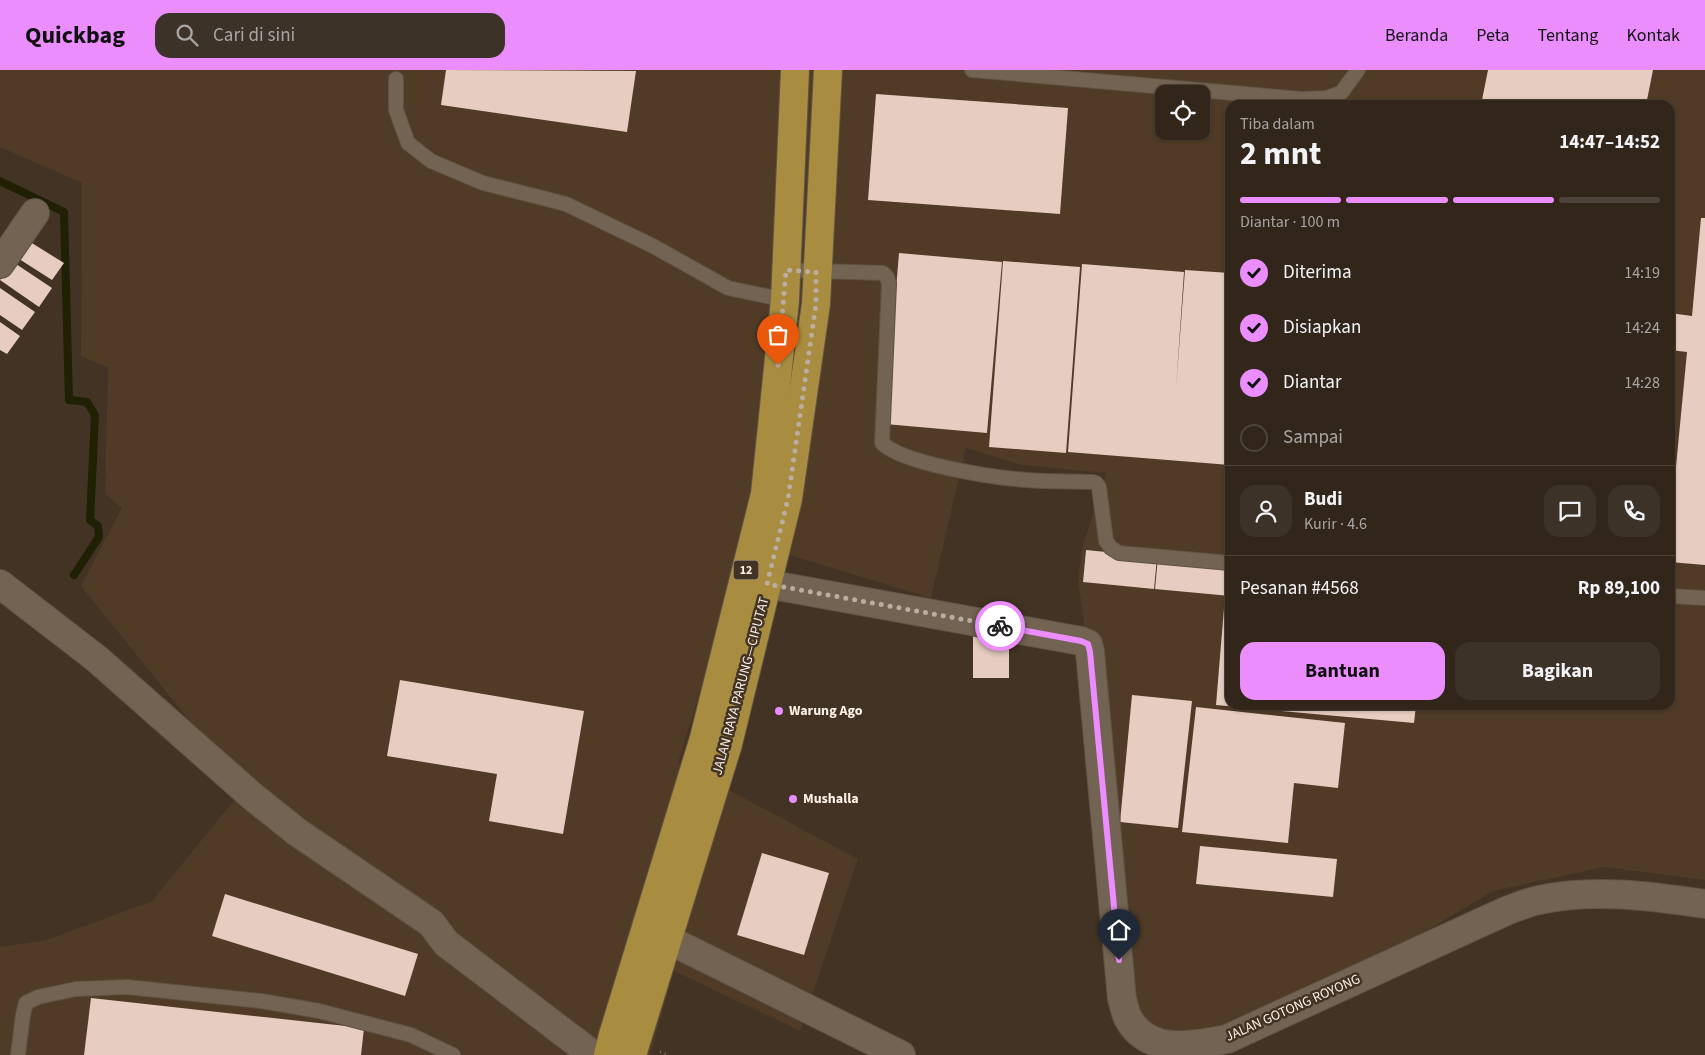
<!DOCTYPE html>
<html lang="id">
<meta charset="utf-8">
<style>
:root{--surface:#32261b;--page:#3d3228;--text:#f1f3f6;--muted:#a8a5a3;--line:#4d433a;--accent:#eb8dfc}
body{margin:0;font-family:"Source Sans 3",sans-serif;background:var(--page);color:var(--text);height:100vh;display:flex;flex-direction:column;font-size:19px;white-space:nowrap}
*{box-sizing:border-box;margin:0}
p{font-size:16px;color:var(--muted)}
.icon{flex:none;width:28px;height:28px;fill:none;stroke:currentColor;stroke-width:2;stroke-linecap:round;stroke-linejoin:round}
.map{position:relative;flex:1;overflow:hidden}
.panel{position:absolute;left:1225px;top:30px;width:450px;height:610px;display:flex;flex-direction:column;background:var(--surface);border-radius:15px;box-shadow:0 1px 4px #0004,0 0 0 1px var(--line)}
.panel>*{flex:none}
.tools{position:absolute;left:1155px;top:15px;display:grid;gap:10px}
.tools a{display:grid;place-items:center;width:55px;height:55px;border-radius:10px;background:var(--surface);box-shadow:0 1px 4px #0004,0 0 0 1px var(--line);font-size:25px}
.pin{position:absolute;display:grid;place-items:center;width:42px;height:42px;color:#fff;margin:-51px -21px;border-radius:50% 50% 50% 0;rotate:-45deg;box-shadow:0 0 5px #0007}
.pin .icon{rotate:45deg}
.courier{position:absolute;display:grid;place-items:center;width:50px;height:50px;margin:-25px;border:4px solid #eb8dfc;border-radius:50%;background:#fff;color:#222;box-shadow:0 1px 6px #0007}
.summary em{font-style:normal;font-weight:700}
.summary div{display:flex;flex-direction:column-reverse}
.summary{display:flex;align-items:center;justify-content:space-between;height:85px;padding:0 15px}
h1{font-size:32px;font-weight:700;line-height:38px}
.bar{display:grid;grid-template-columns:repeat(4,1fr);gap:8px 5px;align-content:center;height:60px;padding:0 15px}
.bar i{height:6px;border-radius:4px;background:var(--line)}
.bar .current{background:var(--accent)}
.bar p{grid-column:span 4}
.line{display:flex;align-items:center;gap:12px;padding:0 15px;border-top:1px solid var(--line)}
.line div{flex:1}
.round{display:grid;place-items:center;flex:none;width:52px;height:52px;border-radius:15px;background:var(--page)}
ol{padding:0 15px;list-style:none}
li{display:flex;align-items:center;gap:15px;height:55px}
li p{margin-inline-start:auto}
li .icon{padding:5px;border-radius:50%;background:var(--accent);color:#111;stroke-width:4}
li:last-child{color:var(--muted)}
li i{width:28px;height:28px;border:2px solid var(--line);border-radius:50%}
.primary-button{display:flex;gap:10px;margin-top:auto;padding:10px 15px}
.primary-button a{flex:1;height:58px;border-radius:15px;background:var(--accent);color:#111;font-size:20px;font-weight:700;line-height:58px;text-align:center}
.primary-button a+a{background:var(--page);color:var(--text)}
header{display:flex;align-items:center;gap:30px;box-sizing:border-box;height:70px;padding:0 25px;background:var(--accent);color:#111}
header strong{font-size:24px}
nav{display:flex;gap:28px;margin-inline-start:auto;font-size:18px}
.search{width:350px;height:45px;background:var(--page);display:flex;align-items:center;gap:12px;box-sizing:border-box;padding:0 18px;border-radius:15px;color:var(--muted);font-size:19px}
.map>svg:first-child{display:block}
</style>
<header>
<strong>Quickbag</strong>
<div class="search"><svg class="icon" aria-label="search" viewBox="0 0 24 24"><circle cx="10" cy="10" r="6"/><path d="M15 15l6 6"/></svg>Cari di sini</div>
<nav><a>Beranda</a><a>Peta</a><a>Tentang</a><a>Kontak</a></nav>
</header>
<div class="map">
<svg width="1705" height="985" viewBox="0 0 1705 985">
<rect width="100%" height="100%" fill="#423324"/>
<path fill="#4f3b26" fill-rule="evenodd" d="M 0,0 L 1705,0 L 1705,810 L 1605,797 L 1493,821 L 1250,966 L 1144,983 L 1078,511 L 1082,478 L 1106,403 L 1022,395 L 966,378 L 931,528 L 746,472 L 678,693 L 858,789 L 800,961 L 674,901 L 650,985 L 0,985 L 0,877 L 47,870 L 152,831 L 244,718 L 81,516 L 122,438 L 105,424 L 108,298 L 81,286 L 82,113 L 0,77 ZM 1164,24 L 1201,24 L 1201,61 L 1164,61 ZM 1230,35 L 1670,35 L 1670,635 L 1230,635 Z"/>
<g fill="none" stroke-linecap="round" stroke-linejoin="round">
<polyline stroke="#202003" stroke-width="8" points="0,111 64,142 69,330 87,332 95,345 90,450 98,456 99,467 74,505"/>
</g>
<g fill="#e6ccc1">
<polygon points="446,0 636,1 627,62 441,35"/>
<polygon points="1488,0 1653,0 1646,35 1481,35"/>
<polygon points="876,24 1068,38 1060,144 868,130"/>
<polygon points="1701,148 1705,148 1705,495 1670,492 1670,459 1687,282 1670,280 1670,243 1692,246"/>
<polygon points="27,170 64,193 52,210 16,187"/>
<polygon points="899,183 1002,192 987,363 885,354"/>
<polygon points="1003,191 1080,197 1066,383 989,377"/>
<polygon points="13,192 52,218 39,237 0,210"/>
<polygon points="1082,194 1184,202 1176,318 1185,200 1230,203 1230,395 1068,382"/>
<polygon points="0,218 35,242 22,260 0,245"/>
<polygon points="0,252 20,266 7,284 0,280"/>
<polygon points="1086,480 1157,487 1154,519 1083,512"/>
<polygon points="1158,487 1230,494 1230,526 1155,519"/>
<polygon points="1225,526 1230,527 1230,635 1416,635 1414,653 1216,635"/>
<rect x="973" y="560" width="36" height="48"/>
<polygon points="400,610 584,641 563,764 489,751 497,704 387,686"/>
<polygon points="1132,625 1192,631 1178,758 1120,752"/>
<polygon points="1196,637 1345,653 1338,718 1294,713 1288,773 1182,762"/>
<polygon points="1200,776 1337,789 1333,827 1196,814"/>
<polygon points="762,783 829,803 804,885 737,865"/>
<polygon points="225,824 418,884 405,926 212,866"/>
<polygon points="91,928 364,958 361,985 84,985"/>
</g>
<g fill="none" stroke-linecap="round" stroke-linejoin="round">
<g stroke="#5f5245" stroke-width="16">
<g id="service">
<polyline points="972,0 1302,29 1326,28 1341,23 1358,0"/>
<polyline points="396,9 396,40 408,73 431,91 483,113 566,134 653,176 728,218 785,230"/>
<path d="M 787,200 L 883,203 L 887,207 L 889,214 L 882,373 C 903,394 995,408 1027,410 C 1049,412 1071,411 1093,412 L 1096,413 L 1099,417 L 1106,471 L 1111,478 L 1119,483 L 1230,493"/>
<polyline points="1670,526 1705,528"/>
<polyline points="18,985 23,945 26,933 38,927 76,919 127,917 261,931 319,941 411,965 453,985"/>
</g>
</g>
<g stroke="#5f5245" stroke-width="30">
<g id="minor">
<polyline points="0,194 35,143"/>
<polyline points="0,514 97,589 252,726 297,762 431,853 446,873 593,985"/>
<path d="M 767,514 L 1081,571 L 1088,574 L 1090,582 L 1122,929 C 1124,935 1125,942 1128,948 C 1148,985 1192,976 1227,969 L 1506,841 C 1517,837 1528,832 1539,830 C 1593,818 1651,826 1705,834"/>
<polyline points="667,869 901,985"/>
</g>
</g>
<g stroke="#5f5245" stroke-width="30">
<g id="trunk">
<polyline points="608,985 613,965 704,668 765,424 785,230 795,0"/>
<polyline points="632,985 728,674 788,429 816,234 828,0"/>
</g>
</g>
<polyline stroke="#7f7264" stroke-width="3" stroke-dasharray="1 4" stroke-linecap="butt" points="660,982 668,985"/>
<use href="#service" stroke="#736352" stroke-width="14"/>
<use href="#minor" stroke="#736352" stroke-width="28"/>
<use href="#trunk" stroke="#a88c40" stroke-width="28"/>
</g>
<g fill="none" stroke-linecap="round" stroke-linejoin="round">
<polyline stroke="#baaea2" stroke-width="5" stroke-dasharray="0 9" points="778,295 786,200 816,202 816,234 788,429 767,514 1000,556"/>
<polyline stroke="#eb8dfc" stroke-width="6" points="1000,556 1081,571 1088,574 1090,582 1119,890"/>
</g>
<g fill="#eb8dfc" stroke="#423324" stroke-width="2">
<circle cx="779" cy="641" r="5"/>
<circle cx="793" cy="729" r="5"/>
</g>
<g text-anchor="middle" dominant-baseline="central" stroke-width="5" stroke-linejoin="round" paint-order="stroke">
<rect fill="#423324" stroke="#c3b7ac" stroke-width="1" x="733.5" y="490.5" width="25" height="19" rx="4"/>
<g font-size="12" font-weight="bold" fill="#faf0e6">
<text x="746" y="500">12</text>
</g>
<g font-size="14" fill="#faf0e6" stroke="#423324">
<text transform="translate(741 616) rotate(-75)">JALAN RAYA PARUNG—CIPUTAT</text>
<text transform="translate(1293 938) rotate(-24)">JALAN GOTONG ROYONG</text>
</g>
<g font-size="14" font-weight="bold" fill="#faf0e6" stroke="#423324" text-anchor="start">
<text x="789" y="641">Warung Ago</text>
<text x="803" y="729">Mushalla</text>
</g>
</g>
</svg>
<div class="tools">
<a><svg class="icon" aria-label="locate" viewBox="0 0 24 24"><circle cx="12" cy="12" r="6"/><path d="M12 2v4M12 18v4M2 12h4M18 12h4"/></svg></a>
</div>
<div class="pin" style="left:778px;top:295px;background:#ea580c"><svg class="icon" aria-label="bag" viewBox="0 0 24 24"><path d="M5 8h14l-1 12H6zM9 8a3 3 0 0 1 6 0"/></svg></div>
<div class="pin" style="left:1119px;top:890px;background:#1f2937"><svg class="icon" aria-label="home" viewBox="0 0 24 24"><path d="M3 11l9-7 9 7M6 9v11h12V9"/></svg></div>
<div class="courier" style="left:1000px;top:556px"><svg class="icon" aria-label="bike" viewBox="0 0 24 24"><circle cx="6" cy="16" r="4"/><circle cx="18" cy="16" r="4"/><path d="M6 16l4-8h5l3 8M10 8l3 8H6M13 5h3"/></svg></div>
<section class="panel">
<div class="summary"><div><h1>2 mnt</h1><p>Tiba dalam</p></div><em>14:47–14:52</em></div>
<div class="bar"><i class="current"></i><i class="current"></i><i class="current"></i><i></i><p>Diantar · 100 m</p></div>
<ol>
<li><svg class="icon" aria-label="check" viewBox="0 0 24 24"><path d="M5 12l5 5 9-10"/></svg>Diterima<p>14:19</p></li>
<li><svg class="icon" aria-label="check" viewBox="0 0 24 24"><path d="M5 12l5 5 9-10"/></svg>Disiapkan<p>14:24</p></li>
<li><svg class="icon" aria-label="check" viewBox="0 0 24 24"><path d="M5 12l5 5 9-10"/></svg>Diantar<p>14:28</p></li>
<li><i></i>Sampai</li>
</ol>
<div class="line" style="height:90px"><a class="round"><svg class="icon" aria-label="person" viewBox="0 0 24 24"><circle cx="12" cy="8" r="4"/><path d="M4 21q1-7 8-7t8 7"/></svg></a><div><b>Budi</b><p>Kurir · 4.6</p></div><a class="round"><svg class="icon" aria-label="chat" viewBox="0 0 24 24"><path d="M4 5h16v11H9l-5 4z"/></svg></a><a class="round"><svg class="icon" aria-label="phone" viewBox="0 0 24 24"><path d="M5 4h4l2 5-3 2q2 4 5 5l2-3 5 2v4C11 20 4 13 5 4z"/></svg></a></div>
<div class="line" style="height:65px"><div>Pesanan #4568</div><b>Rp 89,100</b></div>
<div class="primary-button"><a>Bantuan</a><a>Bagikan</a></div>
</section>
</div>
